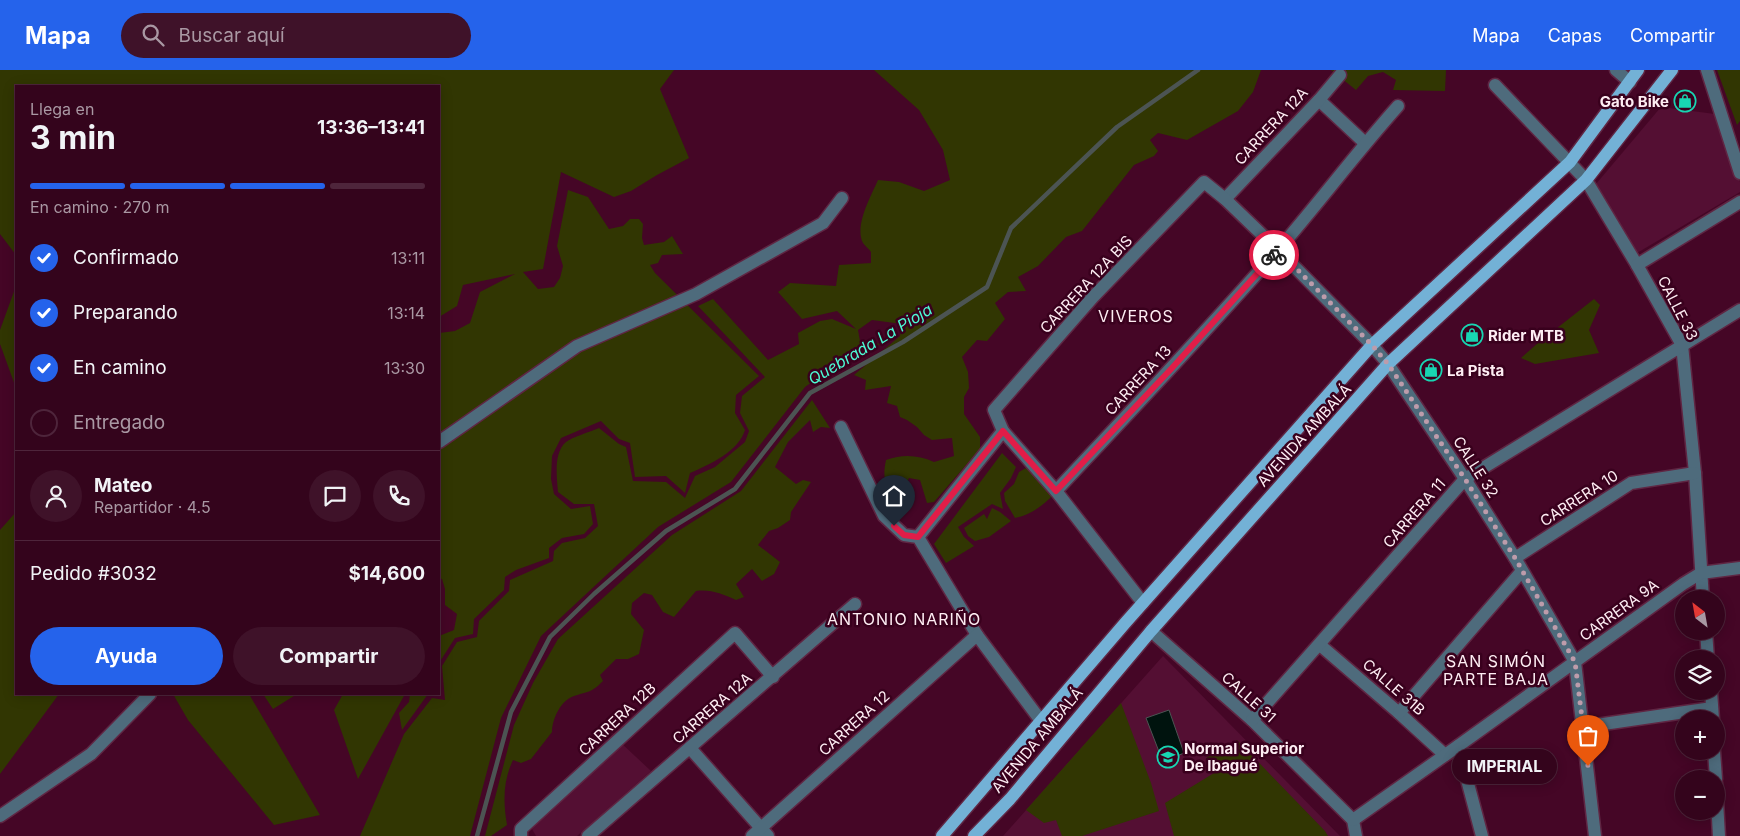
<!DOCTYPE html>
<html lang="es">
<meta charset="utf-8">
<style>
:root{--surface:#34041c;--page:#3f1229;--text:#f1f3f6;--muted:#a998a3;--line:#4e253b;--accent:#2563eb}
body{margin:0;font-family:Inter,sans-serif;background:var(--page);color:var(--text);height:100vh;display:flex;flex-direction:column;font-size:19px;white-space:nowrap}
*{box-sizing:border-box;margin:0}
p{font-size:16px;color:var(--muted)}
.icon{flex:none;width:28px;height:28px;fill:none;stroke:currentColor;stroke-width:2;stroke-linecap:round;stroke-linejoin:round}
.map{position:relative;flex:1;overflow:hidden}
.sheet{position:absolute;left:15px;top:15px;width:425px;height:610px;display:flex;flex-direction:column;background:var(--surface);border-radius:0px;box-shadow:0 2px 12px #0003,0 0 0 1px var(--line)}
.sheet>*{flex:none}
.needle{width:32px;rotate:329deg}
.fabs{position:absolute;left:1675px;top:520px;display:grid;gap:10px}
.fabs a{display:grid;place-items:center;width:50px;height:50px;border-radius:50%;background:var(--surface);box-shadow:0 2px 12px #0003,0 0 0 1px var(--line);font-size:25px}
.pin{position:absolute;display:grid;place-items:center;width:42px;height:42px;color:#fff;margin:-51px -21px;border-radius:50% 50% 50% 0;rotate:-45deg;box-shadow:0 0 5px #0007}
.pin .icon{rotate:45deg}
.courier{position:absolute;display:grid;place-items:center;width:50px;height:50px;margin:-25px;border:4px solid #e11d48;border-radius:50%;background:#fff;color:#222;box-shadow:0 1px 6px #0007}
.bubble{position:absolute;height:35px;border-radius:18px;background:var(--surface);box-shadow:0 2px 12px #0003,0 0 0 1px var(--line);font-size:16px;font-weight:700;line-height:35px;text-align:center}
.head em{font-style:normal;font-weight:700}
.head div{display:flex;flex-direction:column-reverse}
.head{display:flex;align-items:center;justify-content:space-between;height:85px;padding:0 15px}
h1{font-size:32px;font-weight:700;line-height:38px}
.bar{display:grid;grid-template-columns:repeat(4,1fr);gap:8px 5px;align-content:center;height:60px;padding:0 15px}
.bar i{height:6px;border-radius:4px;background:var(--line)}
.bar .on{background:var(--accent)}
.bar p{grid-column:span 4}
.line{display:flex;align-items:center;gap:12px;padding:0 15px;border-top:1px solid var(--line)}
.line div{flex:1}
.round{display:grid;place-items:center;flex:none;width:52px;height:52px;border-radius:26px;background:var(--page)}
ol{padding:0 15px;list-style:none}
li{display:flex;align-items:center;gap:15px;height:55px}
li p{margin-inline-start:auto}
li .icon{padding:5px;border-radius:50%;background:var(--accent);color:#fff;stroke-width:4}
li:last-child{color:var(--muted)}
li i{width:28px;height:28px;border:2px solid var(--line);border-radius:50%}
.cta{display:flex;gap:10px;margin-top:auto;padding:10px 15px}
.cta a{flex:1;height:58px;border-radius:30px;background:var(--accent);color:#fff;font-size:20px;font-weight:700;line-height:58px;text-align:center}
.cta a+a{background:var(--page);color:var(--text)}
header{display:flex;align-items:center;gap:30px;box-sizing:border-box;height:70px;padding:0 25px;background:var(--accent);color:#fff}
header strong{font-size:24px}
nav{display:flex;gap:28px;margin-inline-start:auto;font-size:18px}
.search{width:350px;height:45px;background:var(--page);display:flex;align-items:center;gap:12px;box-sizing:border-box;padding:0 18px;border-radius:28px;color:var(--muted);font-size:19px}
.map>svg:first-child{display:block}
</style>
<header>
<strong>Mapa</strong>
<div class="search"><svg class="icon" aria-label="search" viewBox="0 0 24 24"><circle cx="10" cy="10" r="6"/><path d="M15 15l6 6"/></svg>Buscar aquí</div>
<nav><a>Mapa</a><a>Capas</a><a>Compartir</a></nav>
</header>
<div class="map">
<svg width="1740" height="766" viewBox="0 0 1740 766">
<rect width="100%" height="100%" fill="#450626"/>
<g fill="#540f33">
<polygon points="1661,37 1715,44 1740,112 1740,122 1637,183 1596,114"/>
<polygon points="1163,586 1340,766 1003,766"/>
<polygon points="620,672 651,701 577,766 536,766 532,759 540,749"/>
</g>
<g fill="#313602">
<path d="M 0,0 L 674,0 L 660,19 L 689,88 L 657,105 L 631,121 L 614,127 L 561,102 L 543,199 L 523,202 L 538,219 L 554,217 L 560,208 L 563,196 L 557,176 L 568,120 L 588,127 L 609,159 L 623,156 L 630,149 L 639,149 L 643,154 L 642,168 L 644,175 L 664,172 L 672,166 L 683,184 L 662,185 L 658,193 L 650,195 L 655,203 L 759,306 L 736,325 L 735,343 L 745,360 C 739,381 709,395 690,403 L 685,423 L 666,406 L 635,407 L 630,373 L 619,369 L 601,351 L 561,368 L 552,386 L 551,409 L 554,424 L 571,439 L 590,436 L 593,454 L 584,464 L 562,468 L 549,478 L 549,488 L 516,500 L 505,507 L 504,520 L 474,549 L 473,564 L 455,568 L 439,593 L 439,566 L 454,560 L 457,544 L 445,535 L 445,519 L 442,509 L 439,508 L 439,263 L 455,261 L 470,253 L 480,222 L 515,204 L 463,215 L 457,236 L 439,247 L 439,16 L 16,16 L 16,185 L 0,164 Z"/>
<path d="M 874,0 L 1261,0 L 1253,22 L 1238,41 L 1187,70 L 1158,63 L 1150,70 L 1158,81 L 1154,86 L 1134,95 L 1082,161 L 1066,167 L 1038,196 L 1018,207 L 1026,221 L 1008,222 L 995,233 L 1005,249 L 987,271 L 977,270 L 962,287 L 968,302 L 969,318 L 964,327 L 964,344 L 980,367 L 980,379 L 934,432 L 927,433 L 920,410 L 909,408 L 900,428 L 890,424 C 884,412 883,404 886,390 C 903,384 918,385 934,392 L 954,386 L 952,368 L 932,370 L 924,365 L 917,357 L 907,350 L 900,347 L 897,336 L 887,333 L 891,316 L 865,320 L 866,310 L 854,305 L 900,266 L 902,254 L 872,250 L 858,260 L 860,271 L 881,274 L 842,286 L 830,295 L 819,307 L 805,317 L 731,412 L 658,457 L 541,566 L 501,648 L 470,766 L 360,766 L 404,664 L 432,628 L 445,630 L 442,596 L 457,572 L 477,567 L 479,551 L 509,521 L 510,510 L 553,491 L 554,481 L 562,473 L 585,468 L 598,456 L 594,434 L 574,434 L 558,422 C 557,408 553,383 566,372 C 572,367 590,362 599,358 L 619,374 L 626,377 L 633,411 L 666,412 L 685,428 L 695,406 L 715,397 L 745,372 L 749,361 L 740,343 L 742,326 L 765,307 L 698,236 L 713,229 L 768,290 L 799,274 L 798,263 L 820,251 L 832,249 L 856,259 L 837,241 L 802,249 L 778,222 L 790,213 L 836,216 L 839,195 L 871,193 L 871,182 C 869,179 865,176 863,173 C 854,156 871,126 878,110 L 899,112 L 924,121 L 950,110 L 943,80 L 919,40 Z"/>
<polygon points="1331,0 1446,0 1445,21 1393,20 1396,10 1383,2 1368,6 1356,20"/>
<polygon points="1717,0 1740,0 1740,51 1737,55"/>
<polygon points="16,216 16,318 0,274 0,260"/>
<polygon points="1594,229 1600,235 1589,260 1599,283 1535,294 1521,288 1538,273"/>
<path d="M 812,330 L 830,358 L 821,357 L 813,362 L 810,350 L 788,372 L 775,397 L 796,414 L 803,410 L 811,412 L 791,442 L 790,450 L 778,458 L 769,461 L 758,475 L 780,492 L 774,504 L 762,511 L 752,499 L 736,514 L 744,527 L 736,530 C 722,524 711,519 696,521 L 674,547 L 663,542 L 652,525 L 644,523 L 632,533 L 631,544 L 644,560 L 639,584 L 628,589 L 616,589 L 600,605 L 603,611 C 591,623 589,621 574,626 C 561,630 552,649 552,662 L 531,689 L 521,693 L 513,690 C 503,711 503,732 507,755 L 491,766 L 485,766 L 514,655 L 533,613 L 558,569 L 672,465 L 741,421 Z"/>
<polygon points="1002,383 1016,397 1011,408 1000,423 1003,439 992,434 958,457 964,467 974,476 946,493 934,474"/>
<path d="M 1026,398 L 1035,404 L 1055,423 C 1044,435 1031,445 1015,448 L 1005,431 L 1004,423 L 1014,414 L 1019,402 Z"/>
<polygon points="992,438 1000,442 1011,451 989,467 975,471 968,466 964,458 984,444 987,449"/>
<polygon points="16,442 16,624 59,624 0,704 0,460"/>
<polygon points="173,624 249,624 320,745 274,755 188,650"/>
<polygon points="263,624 297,624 273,639"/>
<polygon points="343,624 405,624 358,709 334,640"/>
<polygon points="410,624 428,624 402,660 399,643 409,632"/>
<polygon points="1121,633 1151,713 1159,741 1082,766 1062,766 1056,750 1044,753 1026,740"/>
<polygon points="1237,670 1325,761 1328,766 1174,766 1165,733 1214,703 1206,688"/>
</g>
<polygon fill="#00130e" stroke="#4c5453" points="1169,640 1184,683 1163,692 1146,648"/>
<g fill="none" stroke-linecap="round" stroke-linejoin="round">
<polyline stroke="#4c5453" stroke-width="4.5" points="477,766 511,642 550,567 594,524 666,461 735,419 810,323 903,272 987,217 1011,158 1117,57 1198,0"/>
<g stroke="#5f2643" stroke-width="15">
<g id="street">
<polyline points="1616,0 1630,12"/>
<polyline points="1707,0 1740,103"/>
<polyline points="1495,15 1586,110 1637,195 1682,275 1695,403 1703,529"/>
<polyline points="1319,30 1365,73"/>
<polyline points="1225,129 1319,30 1340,5"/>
<polyline points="1637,195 1740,132"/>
<polyline points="841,357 884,446 904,465 918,467 977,565 1041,651"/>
<polyline points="439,372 577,276 696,224 823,153 842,128"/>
<path d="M 1056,421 C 1130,342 1205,263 1277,181 C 1318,134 1356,83 1398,36"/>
<polyline points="918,467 1003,361"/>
<polyline points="1515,488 1631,413 1695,403"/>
<polyline points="1143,533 1056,421 1003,361 994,340 1093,227 1204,112 1225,129 1278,180 1372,275 1388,294 1465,409 1515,488 1575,592 1595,766"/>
<polyline points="1151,561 1252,650 1353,750 1356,766"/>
<polyline points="1706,561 1708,589"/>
<polyline points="1320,575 1399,643 1445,685"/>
<polyline points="1711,621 1713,649"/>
<polyline points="1399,643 1522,501"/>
<polyline points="1252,650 1465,409 1740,240"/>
<polyline points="1583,657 1712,638"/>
<polyline points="1458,676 1482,766"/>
<polyline points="690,678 768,766"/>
<polyline points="1714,681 1716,709"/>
<polyline points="1716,713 1719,766"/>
<polyline points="0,746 91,684 150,624"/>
<polyline points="1353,750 1458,676 1683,514 1701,503 1740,498"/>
<polyline points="521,766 521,759 735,563 773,607"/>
<polyline points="588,766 855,534"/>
<polyline points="752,766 977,565"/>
</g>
</g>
<g stroke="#5f2643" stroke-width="15">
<g id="primary">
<polyline points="942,766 1126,552 1372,275 1570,92 1638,0"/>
<polyline points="974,766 1010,729 1151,561 1388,294 1586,110 1672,0"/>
</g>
</g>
<use href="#street" stroke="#4e6b7c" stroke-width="12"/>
<use href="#primary" stroke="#73b1d6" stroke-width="12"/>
</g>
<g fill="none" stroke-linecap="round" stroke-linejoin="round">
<polyline stroke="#bd9cab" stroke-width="5" stroke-dasharray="0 9" points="1274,185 1278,180 1372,275 1388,294 1465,409 1515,488 1575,592 1588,696"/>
<polyline stroke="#e11d48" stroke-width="6" points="894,456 904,465 918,467 1003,361 1056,421 1172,298 1274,185"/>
</g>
<defs>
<g id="shop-ring" transform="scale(1.125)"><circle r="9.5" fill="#39001d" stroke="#18d5b2" stroke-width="1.5"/><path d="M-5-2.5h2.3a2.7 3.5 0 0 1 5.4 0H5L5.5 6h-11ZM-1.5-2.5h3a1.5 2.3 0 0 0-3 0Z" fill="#18d5b2"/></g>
<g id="university-ring" transform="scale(1.125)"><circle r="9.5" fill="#39001d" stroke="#18d5b2" stroke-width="1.5"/><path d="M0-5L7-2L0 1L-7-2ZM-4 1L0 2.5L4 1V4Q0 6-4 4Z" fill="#18d5b2"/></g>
</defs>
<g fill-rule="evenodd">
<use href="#shop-ring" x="1685" y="31"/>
<use href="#shop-ring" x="1472" y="265"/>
<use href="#shop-ring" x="1431" y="300"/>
<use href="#university-ring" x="1168" y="687"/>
</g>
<g text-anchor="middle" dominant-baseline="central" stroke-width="5" stroke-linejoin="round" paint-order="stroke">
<g font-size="15" font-weight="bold" fill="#feedf3" stroke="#39001d" text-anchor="start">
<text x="1669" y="31" text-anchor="end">Gato Bike</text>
<text x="1488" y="265">Rider MTB</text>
<text x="1447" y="300">La Pista</text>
<text x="1184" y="678">Normal Superior<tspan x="1184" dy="17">De Ibagué</tspan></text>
</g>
<g font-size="15" fill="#feedf3" stroke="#39001d">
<text transform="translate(1271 56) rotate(-47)">CARRERA 12A</text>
<text transform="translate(1086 214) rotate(-47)">CARRERA 12A BIS</text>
<text transform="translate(1678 238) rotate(63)">CALLE 33</text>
<text transform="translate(1138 310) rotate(-47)">CARRERA 13</text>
<text transform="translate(1304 365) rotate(-48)">AVENIDA AMBALÁ</text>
<text transform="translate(1476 397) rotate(57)">CALLE 32</text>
<text transform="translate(1579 428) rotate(-33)">CARRERA 10</text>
<text transform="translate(1414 443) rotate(-49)">CARRERA 11</text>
<text transform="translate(1619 540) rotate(-36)">CARRERA 9A</text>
<text transform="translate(1394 617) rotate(41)">CALLE 31B</text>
<text transform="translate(1249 627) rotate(42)">CALLE 31</text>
<text transform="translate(712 638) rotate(-41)">CARRERA 12A</text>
<text transform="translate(617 649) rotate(-43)">CARRERA 12B</text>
<text transform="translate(854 653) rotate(-42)">CARRERA 12</text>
<text transform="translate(1037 670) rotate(-50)">AVENIDA AMBALÁ</text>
</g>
<g font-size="16" letter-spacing="1" fill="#feedf3" stroke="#39001d">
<text x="1136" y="246">VIVEROS</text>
<text x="904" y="549">ANTONIO NARIÑO</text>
<text x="1496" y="591">SAN SIMÓN<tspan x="1496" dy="18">PARTE BAJA</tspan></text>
</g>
<g font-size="16" font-style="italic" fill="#4dfad4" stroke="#39001d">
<text transform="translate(870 274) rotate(-31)">Quebrada La Pioja</text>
</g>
</g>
</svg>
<div class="fabs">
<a><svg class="needle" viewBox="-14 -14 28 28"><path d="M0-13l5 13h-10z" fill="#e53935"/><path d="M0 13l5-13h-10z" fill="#a998a3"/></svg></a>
<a><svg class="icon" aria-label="layers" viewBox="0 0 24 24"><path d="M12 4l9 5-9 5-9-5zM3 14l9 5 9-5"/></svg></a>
<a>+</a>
<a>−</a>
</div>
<div class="pin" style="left:1588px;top:696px;background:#ea580c"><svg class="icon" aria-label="bag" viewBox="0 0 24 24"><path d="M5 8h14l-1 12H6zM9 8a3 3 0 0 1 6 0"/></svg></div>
<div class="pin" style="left:894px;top:456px;background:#1f2937"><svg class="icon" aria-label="home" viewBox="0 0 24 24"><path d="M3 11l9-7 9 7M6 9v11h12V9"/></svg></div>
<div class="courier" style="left:1274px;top:185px"><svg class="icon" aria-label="bike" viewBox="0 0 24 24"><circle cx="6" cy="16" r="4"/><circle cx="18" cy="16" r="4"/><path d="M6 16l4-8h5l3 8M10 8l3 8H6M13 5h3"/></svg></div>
<div class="bubble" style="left:1452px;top:679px;width:105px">IMPERIAL</div>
<section class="sheet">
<div class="head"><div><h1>3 min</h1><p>Llega en</p></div><em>13:36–13:41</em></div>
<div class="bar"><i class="on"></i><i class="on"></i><i class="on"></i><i></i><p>En camino · 270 m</p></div>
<ol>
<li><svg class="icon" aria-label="check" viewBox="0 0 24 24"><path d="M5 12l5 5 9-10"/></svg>Confirmado<p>13:11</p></li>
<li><svg class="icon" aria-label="check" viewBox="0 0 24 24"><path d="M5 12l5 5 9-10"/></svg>Preparando<p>13:14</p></li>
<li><svg class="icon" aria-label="check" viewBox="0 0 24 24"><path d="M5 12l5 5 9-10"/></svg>En camino<p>13:30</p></li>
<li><i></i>Entregado</li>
</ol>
<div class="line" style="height:90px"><a class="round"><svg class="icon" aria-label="person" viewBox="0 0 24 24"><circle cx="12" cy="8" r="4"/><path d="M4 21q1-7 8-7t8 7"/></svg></a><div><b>Mateo</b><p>Repartidor · 4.5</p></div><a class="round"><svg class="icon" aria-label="chat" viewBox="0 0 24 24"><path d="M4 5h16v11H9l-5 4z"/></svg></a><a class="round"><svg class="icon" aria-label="phone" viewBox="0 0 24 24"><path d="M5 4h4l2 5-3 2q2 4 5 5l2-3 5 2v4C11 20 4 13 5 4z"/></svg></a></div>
<div class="line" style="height:65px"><div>Pedido #3032</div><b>$14,600</b></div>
<div class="cta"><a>Ayuda</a><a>Compartir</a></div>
</section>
</div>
